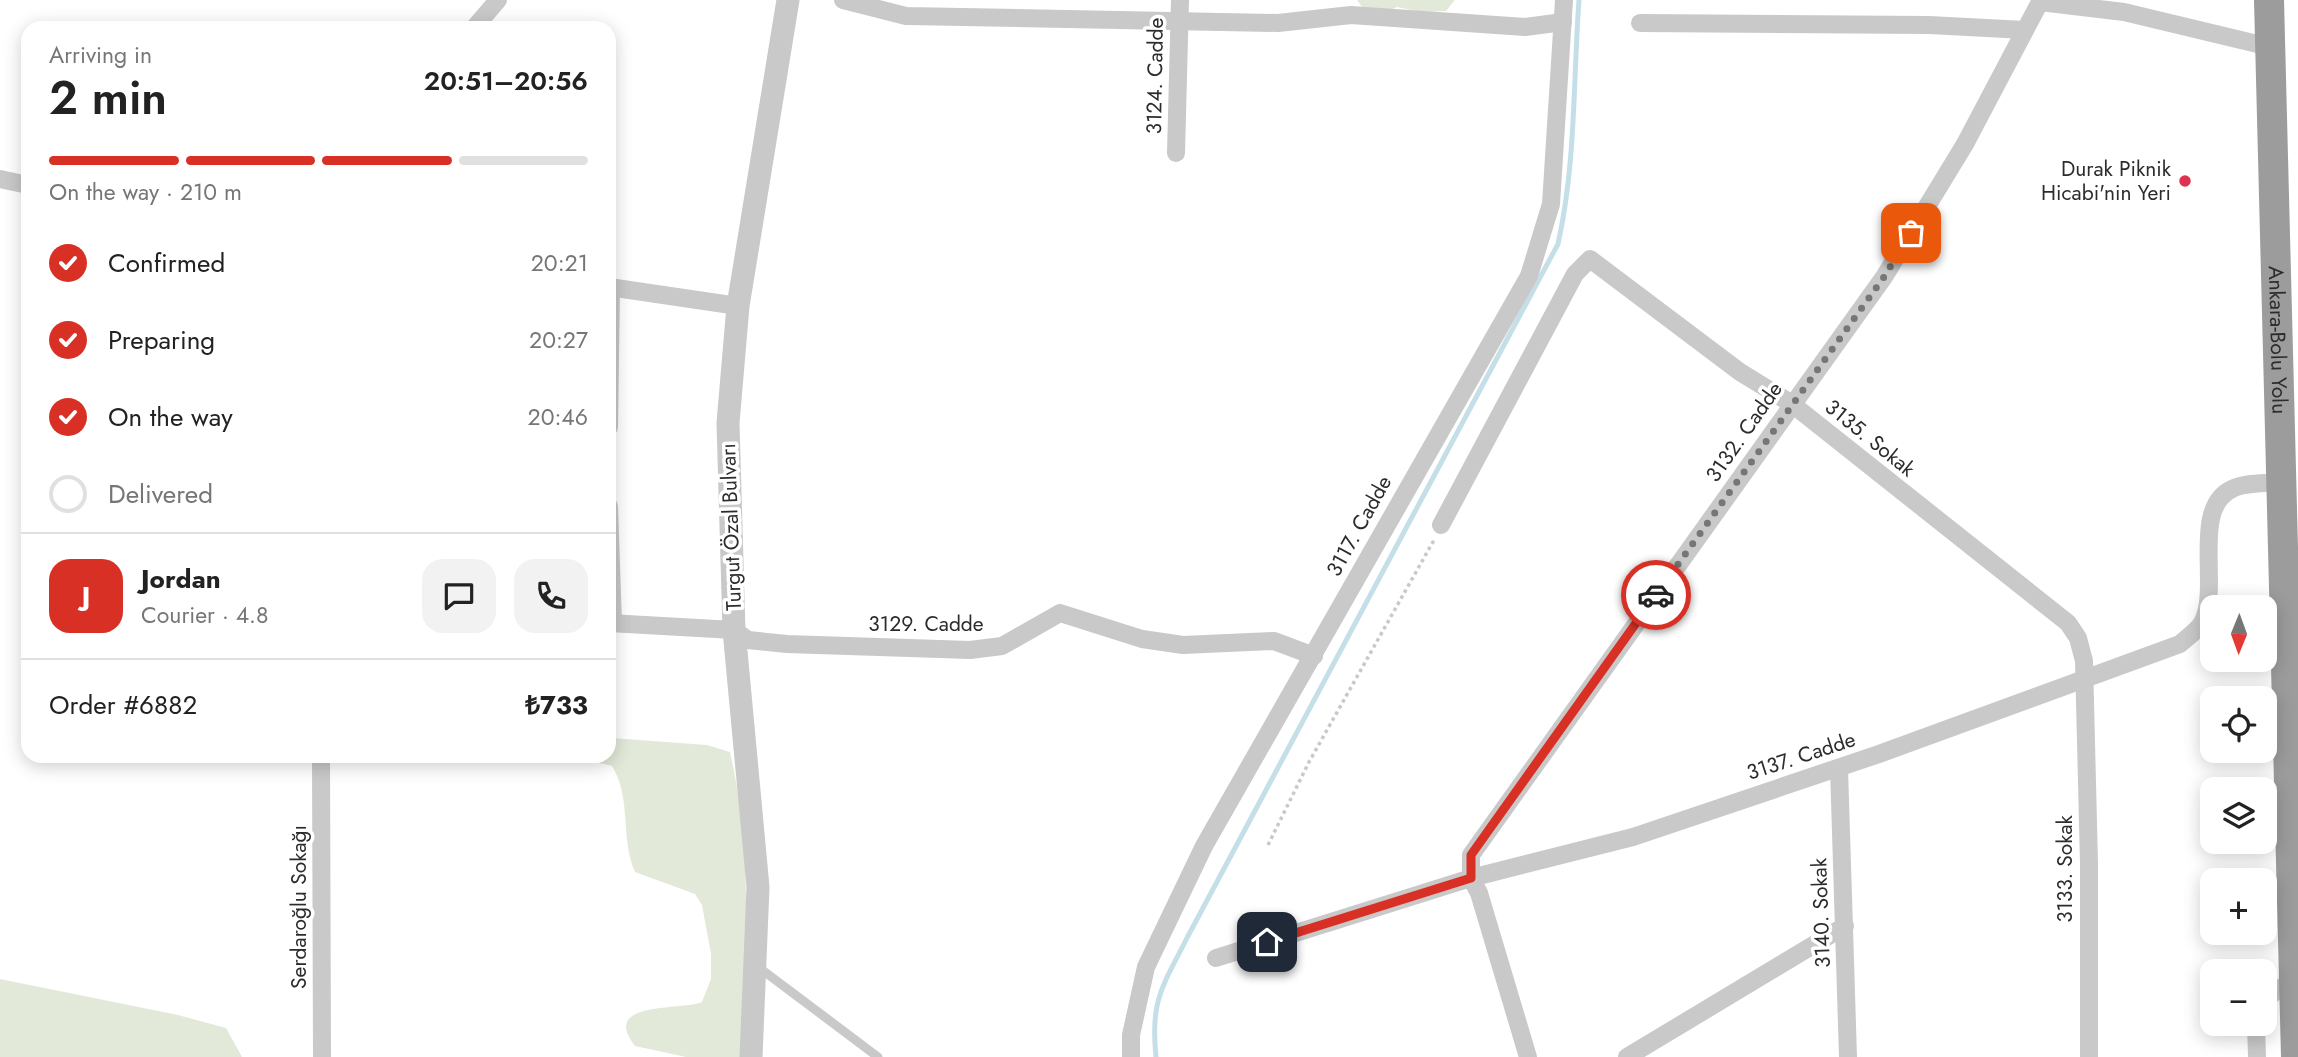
<!DOCTYPE html>
<meta charset="utf-8">
<style>
:root{--surface:#fff;--page:#f2f2f2;--text:#222;--muted:#767676;--line:#e0e0e0;--accent:#d93025}
body{margin:0;font-family:Jost,sans-serif;background:var(--page);color:var(--text);height:100vh;display:flex;flex-direction:column;font-size:26px;white-space:nowrap}
*{box-sizing:border-box;margin:0}
p{font-size:23px;color:var(--muted)}
.icon{flex:none;width:38px;height:38px;fill:none;stroke:currentColor;stroke-width:2;stroke-linecap:round;stroke-linejoin:round}
.map{position:relative;flex:1;overflow:hidden}
.sheet{position:absolute;left:21px;top:21px;width:595px;height:742px;display:flex;flex-direction:column;background:var(--surface);border-radius:21px;box-shadow:0 4px 18px #0003}
.sheet>*{flex:none}
.needle{width:46px;rotate:181deg}
.controls{position:absolute;left:2200px;top:595px;display:grid;gap:14px}
.controls a{display:grid;place-items:center;width:77px;height:77px;border-radius:14px;background:var(--surface);box-shadow:0 4px 18px #0003;font-size:35px}
.pin{position:absolute;display:grid;place-items:center;width:60px;height:60px;color:#fff;margin:-30px;border-radius:14px;box-shadow:0 4px 10px #0006}
.courier{position:absolute;display:grid;place-items:center;width:70px;height:70px;margin:-35px;border:5px solid #d93025;border-radius:50%;background:#fff;color:#222;box-shadow:0 2px 9px #0007}
.headline em{font-style:normal;font-weight:600}
.headline div{display:flex;flex-direction:column-reverse}
.headline{display:flex;align-items:center;justify-content:space-between;height:119px;padding:0 28px}
h1{font-size:46px;font-weight:600;line-height:52px}
.bar{display:grid;grid-template-columns:repeat(4,1fr);gap:10px 7px;align-content:center;height:84px;padding:0 28px}
.bar i{height:9px;border-radius:5px;background:var(--line)}
.bar .selected{background:var(--accent)}
.bar p{grid-column:span 4}
.line{display:flex;align-items:center;gap:18px;padding:0 28px;border-top:2px solid var(--line)}
.line div{flex:1}
.round{display:grid;place-items:center;flex:none;width:74px;height:74px;border-radius:21px;background:var(--page)}
ol{padding:0 28px;list-style:none}
li{display:flex;align-items:center;gap:21px;height:77px}
li p{margin-inline-start:auto}
li .icon{padding:7px;border-radius:50%;background:var(--accent);color:#fff;stroke-width:4}
li:last-child{color:var(--muted)}
li i{width:38px;height:38px;border:4px solid var(--line);border-radius:50%}
.map>svg:first-child{display:block}
</style>
<div class="map">
<svg width="2298" height="1057" viewBox="0 0 2298 1057">
<rect width="100%" height="100%" fill="#fff"/>
<g fill="#e3e9d9">
<polygon points="1357,0 1454,0 1454,1 1446,11 1421,12 1397,7 1386,12 1362,7"/>
<path d="M 612,738 L 707,745 L 730,752 C 753,851 746,956 743,1057 L 686,1057 L 635,1046 C 599,1000 682,1011 702,1002 L 711,979 L 711,954 L 702,905 L 695,894 L 635,872 C 620,838 632,799 612,766 L 600,763 L 596,756 L 609,756 Z"/>
<polygon points="0,979 178,1015 226,1028 242,1057 0,1057"/>
</g>
<g fill="none" stroke-linecap="round" stroke-linejoin="round">
<path stroke="#c5dfe9" stroke-width="5" d="M 1156,1057 C 1150,999 1163,986 1188,936 L 1558,244 C 1576,163 1573,82 1579,0"/>
<polyline stroke="#c9c9c9" stroke-width="3.5" stroke-dasharray="3.5 3.5" stroke-linecap="butt" points="1268,845 1309,762 1434,540"/>
<polyline stroke="#c9c9c9" stroke-width="9" points="757,966 878,1057"/>
<g stroke="#c9c9c9" stroke-width="18">
<polyline points="843,0 906,16 1278,23 1351,15 1525,27 1563,22"/>
<polyline points="2040,2 2124,12 2270,47"/>
<polyline points="1640,23 1929,25 2025,30"/>
<polyline points="474,28 498,0"/>
<polyline points="1176,153 1180,0"/>
<polyline points="0,179 28,185"/>
<polyline points="609,287 738,306"/>
<polyline points="609,427 611,287"/>
<polyline points="609,506 613,623"/>
<polyline points="1441,525 1575,274 1590,259 1740,372 1792,404 2068,623 2078,638 2084,661 2089,864 2089,1057"/>
<polyline points="609,623 734,630 748,640 787,644 970,650 1002,646 1060,613 1142,639 1183,645 1274,641 1314,656"/>
<polyline points="321,756 322,1057"/>
<polyline points="1839,768 1848,1057"/>
<path d="M 1216,958 L 1471,878 L 1633,837 L 1879,754 L 2180,644 C 2187,637 2199,630 2203,621 C 2220,586 2191,508 2232,489 C 2245,482 2267,484 2281,482"/>
<polyline points="2264,1004 2272,994 2294,979"/>
<polyline points="2256,1024 2257,1057"/>
<polyline points="1131,1057 1131,1035 1146,967 1204,846 1529,276 1551,204 1564,0"/>
<polyline points="1528,1057 1479,893 1471,878 1471,855 1884,277 1965,144 2041,0"/>
<polyline points="1627,1057 1845,926"/>
</g>
<polyline stroke="#c9c9c9" stroke-width="23" points="751,1057 758,887 734,630 728,423 738,306 788,0"/>
<path stroke="#9c9c9c" stroke-width="30" id="s1" d="M 2269,0 L 2296,1057"/>
</g>
<g fill="none" stroke-linecap="round" stroke-linejoin="round">
<polyline stroke="#767676" stroke-width="7" stroke-dasharray="0 12.6" points="1656,595 1884,277 1911,233"/>
<polyline stroke="#d93025" stroke-width="9" points="1267,942 1471,878 1471,855 1656,595"/>
</g>
<circle fill="#df3250" stroke="#fff" stroke-width="2.5" cx="2185" cy="181" r="7"/>
<g text-anchor="middle" dominant-baseline="central" stroke-width="7" stroke-linejoin="round" paint-order="stroke">
<g font-size="21" fill="#2c2c2c" stroke="#fff">
<text transform="translate(1155 76) rotate(-89)">3124. Cadde</text>
<text stroke="none"><textPath href="#s1" startOffset="340">Ankara-Bolu Yolu</textPath></text>
<text transform="translate(1744 432) rotate(-55)">3132. Cadde</text>
<text transform="translate(1870 438) rotate(39)">3135. Sokak</text>
<text transform="translate(1359 526) rotate(-61)">3117. Cadde</text>
<text transform="translate(731 527) rotate(-92)">Turgut Özal Bulvarı</text>
<text x="926" y="624">3129. Cadde</text>
<text transform="translate(1801 756) rotate(-18)">3137. Cadde</text>
<text transform="translate(2065 869) rotate(-90)">3133. Sokak</text>
<text transform="translate(299 907) rotate(-90)">Serdaroğlu Sokağı</text>
<text transform="translate(1821 913) rotate(-92)">3140. Sokak</text>
</g>
<g font-size="21" fill="#2c2c2c" stroke="#fff" text-anchor="end">
<text x="2171" y="169">Durak Piknik<tspan x="2171" dy="24">Hicabi'nin Yeri</tspan></text>
</g>
</g>
</svg>
<div class="controls">
<a><svg class="needle" viewBox="-14 -14 28 28"><path d="M0-13l5 13h-10z" fill="#e53935"/><path d="M0 13l5-13h-10z" fill="#767676"/></svg></a>
<a><svg class="icon" aria-label="locate" viewBox="0 0 24 24"><circle cx="12" cy="12" r="6"/><path d="M12 2v4M12 18v4M2 12h4M18 12h4"/></svg></a>
<a><svg class="icon" aria-label="layers" viewBox="0 0 24 24"><path d="M12 4l9 5-9 5-9-5zM3 14l9 5 9-5"/></svg></a>
<a>+</a>
<a>−</a>
</div>
<div class="pin" style="left:1911px;top:233px;background:#ea580c"><svg class="icon" aria-label="bag" viewBox="0 0 24 24"><path d="M5 8h14l-1 12H6zM9 8a3 3 0 0 1 6 0"/></svg></div>
<div class="pin" style="left:1267px;top:942px;background:#1f2937"><svg class="icon" aria-label="home" viewBox="0 0 24 24"><path d="M3 11l9-7 9 7M6 9v11h12V9"/></svg></div>
<div class="courier" style="left:1656px;top:595px"><svg class="icon" aria-label="car" viewBox="0 0 24 24"><path d="M5 17H2v-5l4-1 3-4h7l3 4 3 1v5h-3M9 17h6M6 11h13"/><circle cx="7" cy="17" r="2"/><circle cx="17" cy="17" r="2"/></svg></div>
<section class="sheet">
<div class="headline"><div><h1>2 min</h1><p>Arriving in</p></div><em>20:51–20:56</em></div>
<div class="bar"><i class="selected"></i><i class="selected"></i><i class="selected"></i><i></i><p>On the way · 210 m</p></div>
<ol>
<li><svg class="icon" aria-label="check" viewBox="0 0 24 24"><path d="M5 12l5 5 9-10"/></svg>Confirmed<p>20:21</p></li>
<li><svg class="icon" aria-label="check" viewBox="0 0 24 24"><path d="M5 12l5 5 9-10"/></svg>Preparing<p>20:27</p></li>
<li><svg class="icon" aria-label="check" viewBox="0 0 24 24"><path d="M5 12l5 5 9-10"/></svg>On the way<p>20:46</p></li>
<li><i></i>Delivered</li>
</ol>
<div class="line" style="height:126px"><b class="round" style="background:var(--accent);color:#fff">J</b><div><b>Jordan</b><p>Courier · 4.8</p></div><a class="round"><svg class="icon" aria-label="chat" viewBox="0 0 24 24"><path d="M4 5h16v11H9l-5 4z"/></svg></a><a class="round"><svg class="icon" aria-label="phone" viewBox="0 0 24 24"><path d="M5 4h4l2 5-3 2q2 4 5 5l2-3 5 2v4C11 20 4 13 5 4z"/></svg></a></div>
<div class="line" style="height:91px"><div>Order #6882</div><b>₺733</b></div>
</section>
</div>
